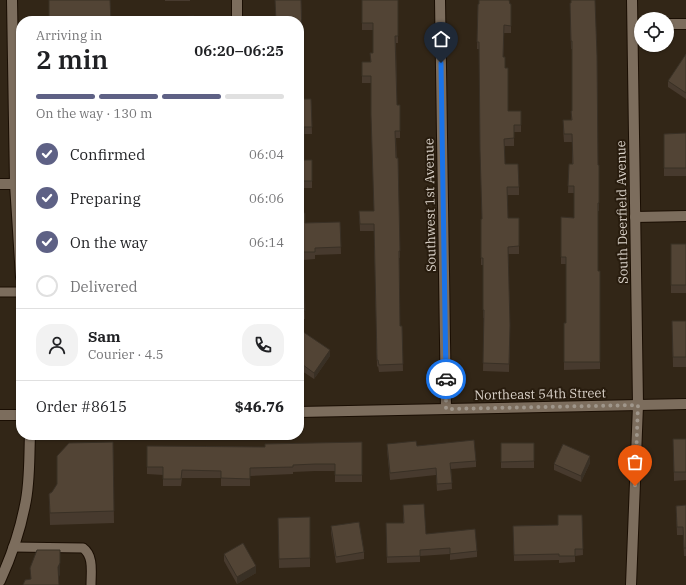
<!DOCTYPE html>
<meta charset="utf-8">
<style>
:root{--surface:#fff;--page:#f2f2f2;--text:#202124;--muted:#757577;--line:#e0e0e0;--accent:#5e6185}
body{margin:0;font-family:"IBM Plex Serif",serif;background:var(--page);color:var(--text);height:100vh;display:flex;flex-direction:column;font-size:15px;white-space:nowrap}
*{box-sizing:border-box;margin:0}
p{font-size:13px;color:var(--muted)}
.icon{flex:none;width:22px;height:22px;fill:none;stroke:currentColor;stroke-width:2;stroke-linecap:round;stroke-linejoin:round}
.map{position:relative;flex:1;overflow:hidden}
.panel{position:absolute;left:16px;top:16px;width:288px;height:424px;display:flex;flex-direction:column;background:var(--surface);border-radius:16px;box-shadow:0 1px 3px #0004}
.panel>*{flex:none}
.buttons{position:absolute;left:634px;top:12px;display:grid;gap:8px}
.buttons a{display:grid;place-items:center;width:40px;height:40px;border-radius:50%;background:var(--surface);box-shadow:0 1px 3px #0004;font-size:20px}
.pin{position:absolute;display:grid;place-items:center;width:34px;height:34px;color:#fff;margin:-41px -17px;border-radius:50% 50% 50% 0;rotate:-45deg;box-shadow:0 0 4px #0007}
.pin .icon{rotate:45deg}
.courier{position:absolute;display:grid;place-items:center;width:40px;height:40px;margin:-20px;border:3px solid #1a73e8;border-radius:50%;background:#fff;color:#222;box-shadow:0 1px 5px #0007}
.summary em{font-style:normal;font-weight:600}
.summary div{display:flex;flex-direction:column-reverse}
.summary{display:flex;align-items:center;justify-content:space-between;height:68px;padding:0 20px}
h1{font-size:26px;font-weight:600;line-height:30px}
.bar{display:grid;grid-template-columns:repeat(4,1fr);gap:6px 4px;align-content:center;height:48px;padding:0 20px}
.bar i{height:5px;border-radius:3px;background:var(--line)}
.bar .on{background:var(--accent)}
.bar p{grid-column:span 4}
.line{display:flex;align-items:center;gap:10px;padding:0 20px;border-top:1px solid var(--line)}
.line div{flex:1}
.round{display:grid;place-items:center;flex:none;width:42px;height:42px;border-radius:16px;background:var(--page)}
ol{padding:0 20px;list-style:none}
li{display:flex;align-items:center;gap:12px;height:44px}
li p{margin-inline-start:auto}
li .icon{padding:4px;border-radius:50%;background:var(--accent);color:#fff;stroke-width:4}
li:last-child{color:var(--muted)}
li i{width:22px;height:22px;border:2px solid var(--line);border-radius:50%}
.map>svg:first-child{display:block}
</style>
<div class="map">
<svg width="686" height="585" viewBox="0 0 686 585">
<rect width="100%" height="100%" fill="#322617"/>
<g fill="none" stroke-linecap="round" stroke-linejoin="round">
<g stroke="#1a0e03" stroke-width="11">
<g id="service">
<polyline points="0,292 21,292"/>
<path d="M 13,547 L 83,548 C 94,556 91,572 91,585"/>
</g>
</g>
<g stroke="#1a0e03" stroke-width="12">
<g id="minor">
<polyline points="12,0 15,184 21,277"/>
<polyline points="237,0 237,21"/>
<polyline points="440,0 446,409"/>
<polyline points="667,24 686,24"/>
<polyline points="0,184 15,184"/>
<polyline points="635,217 686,216"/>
<path d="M 0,581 C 11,557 20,531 25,505 C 30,483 29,458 30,435"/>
<polyline points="631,585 638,405 632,0"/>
</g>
</g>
<g stroke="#1a0e03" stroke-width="12">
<g id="tertiary">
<polyline points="299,412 686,404"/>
<polyline points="0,415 21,415"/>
</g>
</g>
<use href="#service" stroke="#7c6d5d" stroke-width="9"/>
<use href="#minor" stroke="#7c6d5d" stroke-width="10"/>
<use href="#tertiary" stroke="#7c6d5d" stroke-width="10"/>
</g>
<g fill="#473a2e">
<rect x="165" y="0" width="25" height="1"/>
<polygon points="301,0 302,45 300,45 301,99 311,99 312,134 304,134 304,160 312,160 312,188 303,188 303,213 305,223 340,222 341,254 315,255 315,259 303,260 305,319 299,319 299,21"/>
<polygon points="362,0 398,0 398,43 396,43 397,105 400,105 400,138 396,138 400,251 400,258 399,258 400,326 402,326 403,371 379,372 378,366 377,367 374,231 360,231 359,211 374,211 371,83 362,83 362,62 370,62 373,53 373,30 362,30"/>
<polygon points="571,3 598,165 599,165 599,211 598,211 598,271 600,271 600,369 564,370 564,323 566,323 566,264 561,264 561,217 574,218 574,193 568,193 569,164 572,164 572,142 564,142 563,128 571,120 572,111 572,49 571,49 570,10"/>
<polygon points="478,4 511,4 511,33 504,33 503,57 505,68 508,111 521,111 521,132 514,132 514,146 505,146 505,164 519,187 519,195 507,195 508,218 519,246 519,254 508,254 510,325 509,372 483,371 484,318 483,318 483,265 481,265 481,219 482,219 479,49 477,49"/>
<polygon points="686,54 686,99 668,87 668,81"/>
<polygon points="686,133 686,176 664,176 664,134"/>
<rect x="671" y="244" width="15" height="49"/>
<polygon points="672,321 686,321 686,367 673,367"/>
<polygon points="299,329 330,356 314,379 299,369"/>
<polygon points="673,439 686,439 686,480 674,481"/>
<polygon points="113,442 114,523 50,525 49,494"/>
<polygon points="362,442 362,482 335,482 335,471 315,471 293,472 293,474 250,476 250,486 221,486 221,478 182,478 181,486 163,486 163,475 147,474 147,446 265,447"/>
<rect x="501" y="443" width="33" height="25"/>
<polygon points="387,444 417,446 476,461 476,467 451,469 452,489 437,491 436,475 390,480 387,450"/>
<polygon points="590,463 581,482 554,470 554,464"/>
<polygon points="403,505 426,534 477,551 477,557 450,560 450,554 420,556 420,562 387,563 386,523 403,523"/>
<polygon points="686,505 686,556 684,556 683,535 677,535 676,506"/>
<polygon points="582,515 583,555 575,556 575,562 559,563 559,560 514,561 513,526 558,525"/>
<polygon points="310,517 310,567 279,568 278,518"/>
<polygon points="331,526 364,552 364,559 336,563 331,533"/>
<polygon points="224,554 256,573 237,584 224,561"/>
</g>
<g fill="#393025">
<polygon points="330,350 330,356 314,379 314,373"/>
<polygon points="590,456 590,463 581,482 581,476"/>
<polygon points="60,563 60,575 58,579 58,567"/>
<polygon points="256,566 256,573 237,584 237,577"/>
</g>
<g fill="#524435" stroke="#393025">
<polygon points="49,0 110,0 111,21 49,21"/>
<polygon points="275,0 301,0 302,37 300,37 301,99 311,99 312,127 304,127 304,160 312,160 312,181 303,181 303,213 305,213 305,223 340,222 341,247 315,248 315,252 303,252 305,311 299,312 299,21 276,21"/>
<polygon points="362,0 398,0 398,36 395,36 397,105 400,105 400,131 395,131 396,158 398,158 400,251 399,251 400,326 402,326 403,364 379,365 378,360 377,360 374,224 360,224 359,211 374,211 371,115 371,76 362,76 362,62 371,62 370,53 373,53 373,23 362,23"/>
<polygon points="479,0 509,0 510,4 511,4 511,26 504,25 503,57 505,57 505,68 508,68 508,111 521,111 521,125 514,125 514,138 504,139 505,164 518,164 519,187 507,187 508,218 519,218 519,246 508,247 510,325 509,364 483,363 484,310 483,310 483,258 481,258 481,219 482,219 480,150 479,42 477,42 478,4 479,4"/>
<polygon points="571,0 595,0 597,55 598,165 599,165 599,203 598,203 598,271 600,271 600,362 564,362 564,323 566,323 566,257 561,257 561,217 574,218 574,186 568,186 569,164 573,164 572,134 564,134 563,120 572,120 571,111 572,111 572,41 571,41 570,3 571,3"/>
<polygon points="194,16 194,21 159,21 159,18"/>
<polygon points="686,54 686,93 668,81"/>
<polygon points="686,133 686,168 664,168 664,134"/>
<rect x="671" y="244" width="15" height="41"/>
<polygon points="672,321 686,321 686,357 673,357"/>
<polygon points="299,329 330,350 314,373 299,362"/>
<polygon points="673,439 686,439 686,472 674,472"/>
<polygon points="474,440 476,461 450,463 452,483 437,484 436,468 390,473 387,444 416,441 417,446"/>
<polygon points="113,442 114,511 50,513 49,494 52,492 57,484 57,456 69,443"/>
<polygon points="362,442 362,475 335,475 335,464 315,464 293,465 293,467 250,468 250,479 221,478 221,471 182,470 181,479 163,479 163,467 147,467 147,446 265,447 265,444"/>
<polygon points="501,443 534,443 534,461 501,462"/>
<polygon points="563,444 590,456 581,476 554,464"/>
<polygon points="424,504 426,534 475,529 477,551 450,554 450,548 420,550 420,556 387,557 386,523 404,523 403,505"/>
<polygon points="686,505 686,548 684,548 683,527 677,527 676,506"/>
<polygon points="558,515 582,515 583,549 575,549 575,556 559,556 559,554 514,555 513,526 558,525"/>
<polygon points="310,517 310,558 279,559 278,518"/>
<polygon points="359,522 364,552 336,557 331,526"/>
<polygon points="243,543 256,566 237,577 224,554"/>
<polygon points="37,550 60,550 60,563 58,567 59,585 23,585 25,580 31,579 30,568"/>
</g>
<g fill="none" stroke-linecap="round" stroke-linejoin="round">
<polyline stroke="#9f968b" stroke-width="4" stroke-dasharray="0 7.2" points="446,379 446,409 638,405 635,486"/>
<polyline stroke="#1a73e8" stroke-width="5" points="441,63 446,379"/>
</g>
<g text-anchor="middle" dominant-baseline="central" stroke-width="4" stroke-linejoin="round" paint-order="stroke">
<g font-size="13" fill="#dad2c9" stroke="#281c0e">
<text transform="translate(430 205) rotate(-91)">Southwest 1st Avenue</text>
<text transform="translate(622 212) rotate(-91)">South Deerfield Avenue</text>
<text transform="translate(540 394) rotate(-1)">Northeast 54th Street</text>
</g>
</g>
</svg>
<div class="buttons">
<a><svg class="icon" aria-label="locate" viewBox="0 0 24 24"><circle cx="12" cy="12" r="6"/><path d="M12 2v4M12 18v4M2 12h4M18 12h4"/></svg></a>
</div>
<div class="pin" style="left:635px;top:486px;background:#ea580c"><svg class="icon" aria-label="bag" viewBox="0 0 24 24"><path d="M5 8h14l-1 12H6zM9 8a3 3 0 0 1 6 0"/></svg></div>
<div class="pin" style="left:441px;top:63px;background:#1f2937"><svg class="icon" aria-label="home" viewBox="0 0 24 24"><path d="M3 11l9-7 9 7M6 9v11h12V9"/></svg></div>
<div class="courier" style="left:446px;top:379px"><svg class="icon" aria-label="car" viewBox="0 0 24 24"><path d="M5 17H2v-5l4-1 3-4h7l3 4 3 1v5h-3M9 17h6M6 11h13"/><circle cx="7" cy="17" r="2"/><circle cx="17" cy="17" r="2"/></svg></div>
<section class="panel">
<div class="summary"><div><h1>2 min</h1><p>Arriving in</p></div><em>06:20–06:25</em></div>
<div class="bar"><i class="on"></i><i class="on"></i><i class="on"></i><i></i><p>On the way · 130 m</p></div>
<ol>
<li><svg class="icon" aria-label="check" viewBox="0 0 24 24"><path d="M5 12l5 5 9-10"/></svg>Confirmed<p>06:04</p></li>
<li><svg class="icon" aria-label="check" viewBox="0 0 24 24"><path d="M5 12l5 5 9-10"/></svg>Preparing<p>06:06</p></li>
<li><svg class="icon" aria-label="check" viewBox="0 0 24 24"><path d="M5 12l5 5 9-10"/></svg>On the way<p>06:14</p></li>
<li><i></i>Delivered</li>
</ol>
<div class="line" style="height:72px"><a class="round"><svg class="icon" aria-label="person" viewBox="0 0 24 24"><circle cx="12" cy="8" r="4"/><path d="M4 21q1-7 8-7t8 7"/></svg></a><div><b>Sam</b><p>Courier · 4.5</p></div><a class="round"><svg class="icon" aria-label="phone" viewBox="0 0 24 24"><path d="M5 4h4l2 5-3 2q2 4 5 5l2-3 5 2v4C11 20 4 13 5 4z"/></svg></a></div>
<div class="line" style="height:52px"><div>Order #8615</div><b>$46.76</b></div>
</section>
</div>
